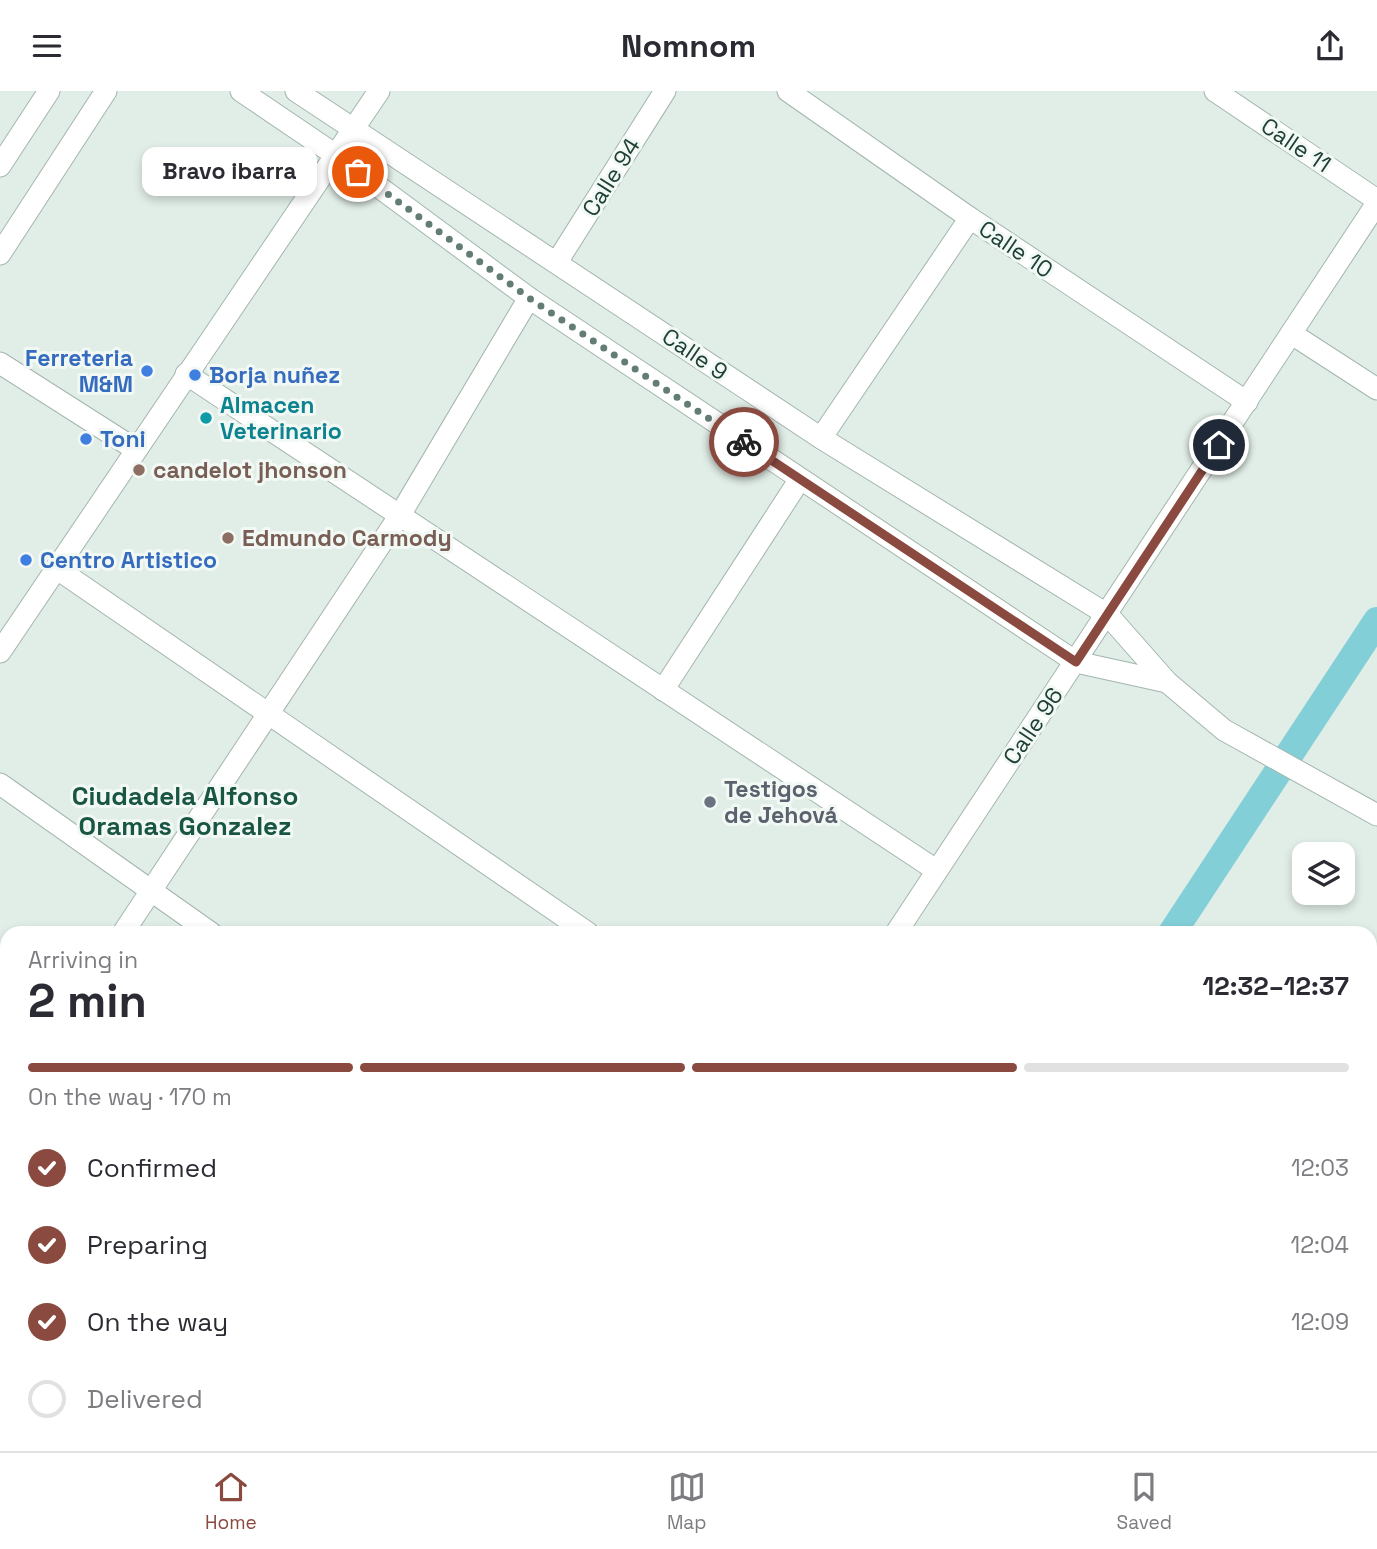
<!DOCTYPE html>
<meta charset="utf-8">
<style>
:root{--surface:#fff;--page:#f7f7f7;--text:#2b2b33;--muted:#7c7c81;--line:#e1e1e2;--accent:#8a4a3f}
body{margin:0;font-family:"Space Grotesk",sans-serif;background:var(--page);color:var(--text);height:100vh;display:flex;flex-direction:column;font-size:26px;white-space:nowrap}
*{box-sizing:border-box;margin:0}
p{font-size:23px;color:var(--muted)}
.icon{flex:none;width:38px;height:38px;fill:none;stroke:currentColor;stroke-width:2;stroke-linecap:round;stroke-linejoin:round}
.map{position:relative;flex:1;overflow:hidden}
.panel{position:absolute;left:0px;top:835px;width:1377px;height:527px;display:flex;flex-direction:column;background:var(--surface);border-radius:21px 21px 0 0;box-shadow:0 4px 10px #0003}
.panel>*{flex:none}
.tools{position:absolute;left:1292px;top:751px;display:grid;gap:14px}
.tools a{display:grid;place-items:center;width:63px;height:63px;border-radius:14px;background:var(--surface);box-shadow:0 4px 10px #0003;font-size:35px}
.pin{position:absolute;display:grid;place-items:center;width:60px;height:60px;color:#fff;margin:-30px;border:4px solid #fff;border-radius:50%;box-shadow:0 2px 7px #0007}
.courier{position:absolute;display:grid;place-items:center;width:70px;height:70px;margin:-35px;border:5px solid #8a4a3f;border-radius:50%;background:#fff;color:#222;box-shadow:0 2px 9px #0007}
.bubble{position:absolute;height:49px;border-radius:14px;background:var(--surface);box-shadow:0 4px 10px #0003;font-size:23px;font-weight:700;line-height:49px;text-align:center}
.overview em{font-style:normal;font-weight:700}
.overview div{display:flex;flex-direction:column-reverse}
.overview{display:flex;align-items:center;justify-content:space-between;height:119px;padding:0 28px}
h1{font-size:46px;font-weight:700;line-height:52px}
.bar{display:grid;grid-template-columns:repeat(4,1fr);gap:10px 7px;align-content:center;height:84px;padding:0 28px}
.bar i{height:9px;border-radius:5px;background:var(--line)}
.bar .selected{background:var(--accent)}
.bar p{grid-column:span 4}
ol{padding:0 28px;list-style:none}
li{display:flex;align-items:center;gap:21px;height:77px}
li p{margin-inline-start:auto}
li .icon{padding:7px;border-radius:50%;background:var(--accent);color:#fff;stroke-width:4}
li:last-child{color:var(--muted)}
li i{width:38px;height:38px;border:4px solid var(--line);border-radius:50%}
header{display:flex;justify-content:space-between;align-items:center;height:91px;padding:0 28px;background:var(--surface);font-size:32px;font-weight:700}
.tabs{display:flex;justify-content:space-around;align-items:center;height:98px;border-top:2px solid var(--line);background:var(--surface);font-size:19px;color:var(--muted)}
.tabs a{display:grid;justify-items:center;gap:4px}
.tabs .selected{color:var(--accent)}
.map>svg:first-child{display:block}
</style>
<header><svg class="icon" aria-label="menu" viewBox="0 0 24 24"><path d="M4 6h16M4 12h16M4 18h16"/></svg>Nomnom<svg class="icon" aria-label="share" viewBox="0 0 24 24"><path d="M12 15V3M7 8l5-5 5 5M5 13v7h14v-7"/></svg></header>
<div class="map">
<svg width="1377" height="1360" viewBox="0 0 1377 1360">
<rect width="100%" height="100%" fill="#e1ede7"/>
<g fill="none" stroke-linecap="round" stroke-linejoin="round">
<g stroke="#83cfd8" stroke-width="28">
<polyline points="1172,842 1377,530"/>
<polyline points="865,1360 868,1354"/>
</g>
<g stroke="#a3b6ae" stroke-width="23">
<g id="minor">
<polyline points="241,0 337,65 529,207 1076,571 1167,591"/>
<polyline points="296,0 821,347 1108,524 1167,591 1224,639 1377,724"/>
<polyline points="788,0 970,127 1247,311"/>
<polyline points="1215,0 1377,109"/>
<polyline points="0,75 49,0"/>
<polyline points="0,163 106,0"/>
<polyline points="557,171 665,0"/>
<polyline points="1292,243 1377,298"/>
<polyline points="0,272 135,358"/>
<polyline points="186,283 936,779"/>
<polyline points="821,347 970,127"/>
<polyline points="56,477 588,842"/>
<polyline points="0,561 379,0"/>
<polyline points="663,599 800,388"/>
<polyline points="0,693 211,842"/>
<polyline points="123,842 400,424 529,207"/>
<polyline points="896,842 1377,112"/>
<polyline points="0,1019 7,1009"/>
<polyline points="1370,1036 1377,1027"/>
<polyline points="246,1360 249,1354"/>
<polyline points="554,1360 558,1354"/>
<polyline points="800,1360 804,1354"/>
<polyline points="921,1360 924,1354"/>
<polyline points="1156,1360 1159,1354"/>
</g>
</g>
<use href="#minor" stroke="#fff" stroke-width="21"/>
</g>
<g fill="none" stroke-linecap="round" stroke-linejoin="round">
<polyline stroke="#637d74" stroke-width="7" stroke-dasharray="0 12.6" points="358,81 529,207 744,351"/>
<polyline stroke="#8a4a3f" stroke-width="9" points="744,351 1076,571 1219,354"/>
</g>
<g fill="#3f7fe0" stroke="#f2f9f5" stroke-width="2.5">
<circle cx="147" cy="280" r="7"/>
<circle cx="195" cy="284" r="7"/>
<circle cx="86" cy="348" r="7"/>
<circle cx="26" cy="469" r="7"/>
</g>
<circle fill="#0f9aa8" stroke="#f2f9f5" stroke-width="2.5" cx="206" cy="327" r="7"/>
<g fill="#8d6e63" stroke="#f2f9f5" stroke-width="2.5">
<circle cx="139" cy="379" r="7"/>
<circle cx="228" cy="447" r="7"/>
</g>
<circle fill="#6b7280" stroke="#f2f9f5" stroke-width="2.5" cx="710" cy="711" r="7"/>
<g text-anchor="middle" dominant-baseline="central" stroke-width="6" stroke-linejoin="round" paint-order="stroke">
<g font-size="23" fill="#1f4036" stroke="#f2f9f5">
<text transform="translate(1296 54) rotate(34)">Calle 11</text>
<text transform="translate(611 86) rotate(-58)">Calle 94</text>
<text transform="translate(1016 158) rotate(34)">Calle 10</text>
<text transform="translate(695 263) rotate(34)">Calle 9</text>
<text transform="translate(1033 635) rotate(-56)">Calle 96</text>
</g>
<g font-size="23" font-weight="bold" fill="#366cbe" stroke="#f2f9f5" text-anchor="start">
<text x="133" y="267" text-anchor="end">Ferreteria<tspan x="133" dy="26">M&amp;M</tspan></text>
<text x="209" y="284">Borja nuñez</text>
<text x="100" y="348">Toni</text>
<text x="40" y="469">Centro Artistico</text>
</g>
<g font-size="23" font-weight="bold" fill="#0d838f" stroke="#f2f9f5" text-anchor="start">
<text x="220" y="314">Almacen<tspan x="220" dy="26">Veterinario</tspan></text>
</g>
<g font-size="23" font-weight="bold" fill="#785e54" stroke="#f2f9f5" text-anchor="start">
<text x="153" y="379">candelot jhonson</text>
<text x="242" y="447">Edmundo Carmody</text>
</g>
<g font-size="23" font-weight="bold" fill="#5b616d" stroke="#f2f9f5" text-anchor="start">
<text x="724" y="698">Testigos<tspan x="724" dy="26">de Jehová</tspan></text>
</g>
<g font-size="26" font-weight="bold" fill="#195543" stroke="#f2f9f5">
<text x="185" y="705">Ciudadela Alfonso<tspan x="185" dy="30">Oramas Gonzalez</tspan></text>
</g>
</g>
</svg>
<div class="tools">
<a><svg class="icon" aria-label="layers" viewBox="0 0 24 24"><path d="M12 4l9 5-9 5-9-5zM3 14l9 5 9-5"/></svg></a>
</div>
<div class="pin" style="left:358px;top:81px;background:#ea580c"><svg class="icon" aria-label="bag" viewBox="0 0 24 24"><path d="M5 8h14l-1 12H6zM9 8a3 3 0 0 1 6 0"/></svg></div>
<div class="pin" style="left:1219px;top:354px;background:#1f2937"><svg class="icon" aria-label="home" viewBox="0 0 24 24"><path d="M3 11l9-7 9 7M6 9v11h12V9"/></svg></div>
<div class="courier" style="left:744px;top:351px"><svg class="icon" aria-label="bike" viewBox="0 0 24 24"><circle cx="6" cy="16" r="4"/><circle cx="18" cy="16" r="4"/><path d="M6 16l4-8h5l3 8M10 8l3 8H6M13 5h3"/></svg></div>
<div class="bubble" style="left:142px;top:56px;width:175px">Bravo ibarra</div>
<section class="panel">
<div class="overview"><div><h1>2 min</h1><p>Arriving in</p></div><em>12:32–12:37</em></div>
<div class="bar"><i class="selected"></i><i class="selected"></i><i class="selected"></i><i></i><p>On the way · 170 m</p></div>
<ol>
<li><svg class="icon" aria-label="check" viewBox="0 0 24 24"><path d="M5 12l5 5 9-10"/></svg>Confirmed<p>12:03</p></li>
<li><svg class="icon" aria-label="check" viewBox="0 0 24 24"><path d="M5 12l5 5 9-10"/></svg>Preparing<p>12:04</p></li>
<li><svg class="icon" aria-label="check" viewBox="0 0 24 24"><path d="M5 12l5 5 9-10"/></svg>On the way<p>12:09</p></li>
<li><i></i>Delivered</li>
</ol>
</section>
</div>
<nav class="tabs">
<a class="selected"><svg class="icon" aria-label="home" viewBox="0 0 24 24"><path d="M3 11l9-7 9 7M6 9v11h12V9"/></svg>Home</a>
<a><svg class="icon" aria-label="map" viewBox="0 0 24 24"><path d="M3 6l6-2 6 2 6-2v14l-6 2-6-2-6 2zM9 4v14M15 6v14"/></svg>Map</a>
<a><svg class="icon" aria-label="saved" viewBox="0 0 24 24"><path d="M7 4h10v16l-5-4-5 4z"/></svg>Saved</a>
</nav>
